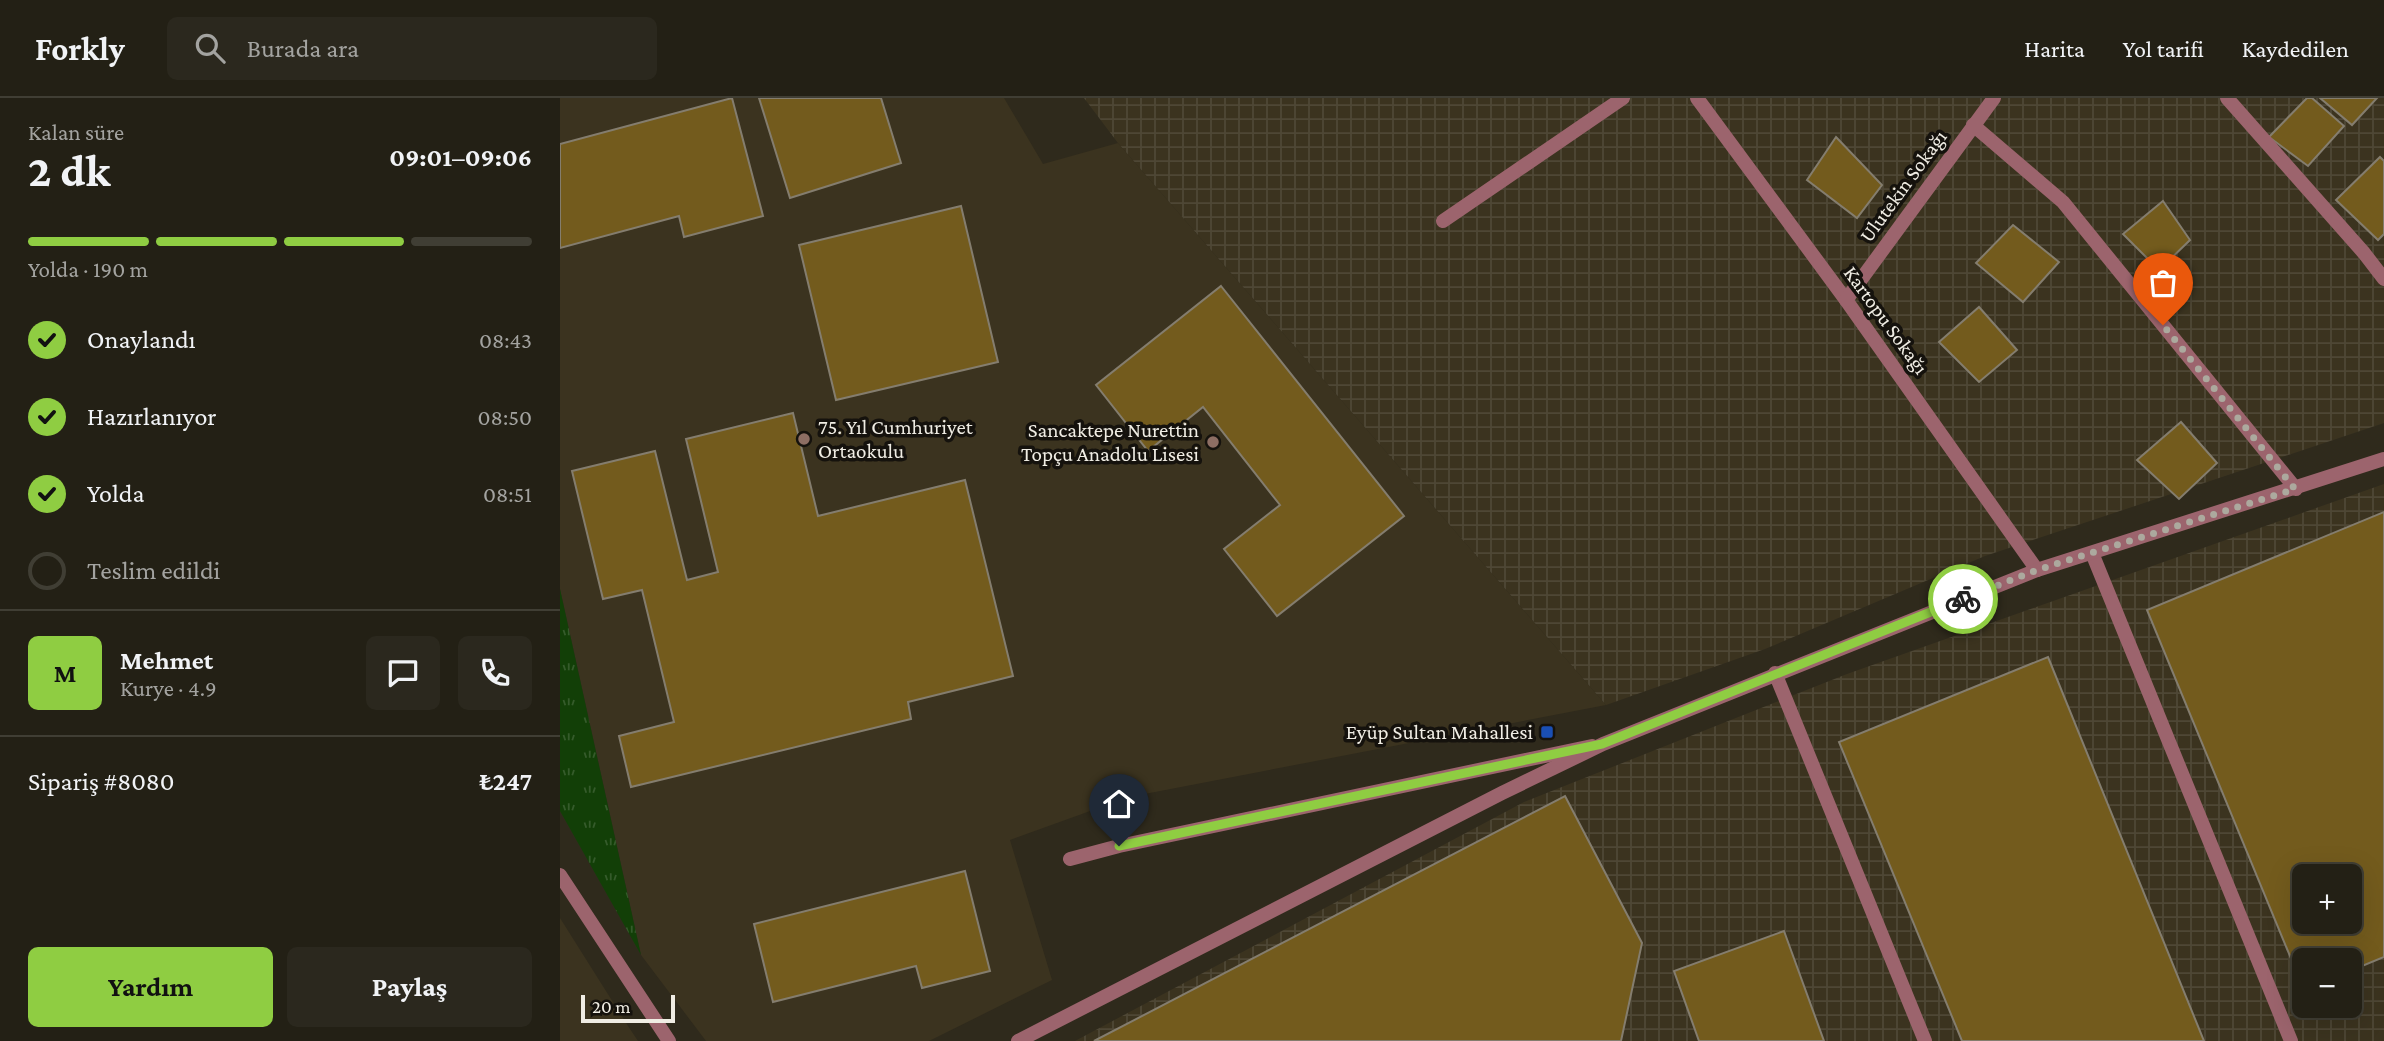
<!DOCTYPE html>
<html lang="tr">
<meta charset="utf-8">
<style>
:root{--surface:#232015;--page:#2b281e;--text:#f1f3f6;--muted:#a3a3a0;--line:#403e34;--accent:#8fcd42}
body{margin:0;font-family:"Crimson Pro",serif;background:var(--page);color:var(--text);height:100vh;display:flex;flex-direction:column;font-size:26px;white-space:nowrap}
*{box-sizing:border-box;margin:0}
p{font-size:23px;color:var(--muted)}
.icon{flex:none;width:38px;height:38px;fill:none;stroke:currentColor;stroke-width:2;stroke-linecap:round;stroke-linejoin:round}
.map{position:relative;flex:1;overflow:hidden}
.panel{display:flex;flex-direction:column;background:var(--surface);width:560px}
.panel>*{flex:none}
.controls{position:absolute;left:1732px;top:766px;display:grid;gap:14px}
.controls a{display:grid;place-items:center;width:70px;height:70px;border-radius:10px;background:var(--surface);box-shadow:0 7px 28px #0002,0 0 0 2px var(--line);font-size:35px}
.scale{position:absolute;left:21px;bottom:18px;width:94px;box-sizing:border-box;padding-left:7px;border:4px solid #f0ede4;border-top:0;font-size:19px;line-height:24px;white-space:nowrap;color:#f0ede4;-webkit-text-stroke:5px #15120d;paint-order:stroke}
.pin{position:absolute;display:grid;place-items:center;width:60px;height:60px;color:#fff;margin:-72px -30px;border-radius:50% 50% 50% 0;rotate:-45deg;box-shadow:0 0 7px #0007}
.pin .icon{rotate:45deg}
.courier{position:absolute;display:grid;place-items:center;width:70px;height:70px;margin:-35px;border:5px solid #8fcd42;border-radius:50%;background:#fff;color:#222;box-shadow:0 2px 9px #0007}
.head em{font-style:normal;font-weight:700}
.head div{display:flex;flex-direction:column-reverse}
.head{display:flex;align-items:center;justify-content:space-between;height:119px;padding:0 28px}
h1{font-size:46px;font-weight:700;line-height:52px}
.bar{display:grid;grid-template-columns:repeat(4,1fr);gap:10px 7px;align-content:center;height:84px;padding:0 28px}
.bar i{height:9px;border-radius:5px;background:var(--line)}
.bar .active{background:var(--accent)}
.bar p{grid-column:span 4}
.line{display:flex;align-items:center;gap:18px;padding:0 28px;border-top:2px solid var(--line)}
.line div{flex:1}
.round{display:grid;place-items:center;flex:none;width:74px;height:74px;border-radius:10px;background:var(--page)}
ol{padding:0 28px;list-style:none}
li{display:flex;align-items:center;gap:21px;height:77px}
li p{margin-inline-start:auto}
li .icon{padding:7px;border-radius:50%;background:var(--accent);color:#111;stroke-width:4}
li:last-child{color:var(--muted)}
li i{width:38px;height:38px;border:4px solid var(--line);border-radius:50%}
.primary-button{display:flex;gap:14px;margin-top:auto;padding:14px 28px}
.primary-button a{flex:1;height:80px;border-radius:10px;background:var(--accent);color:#111;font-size:28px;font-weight:700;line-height:80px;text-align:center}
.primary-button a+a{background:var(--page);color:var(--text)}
header{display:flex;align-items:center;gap:42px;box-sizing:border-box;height:98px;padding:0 35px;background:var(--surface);border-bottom:2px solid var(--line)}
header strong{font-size:33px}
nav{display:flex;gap:38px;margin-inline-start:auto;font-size:24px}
.search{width:490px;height:63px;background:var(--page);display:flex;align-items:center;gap:18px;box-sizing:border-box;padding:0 24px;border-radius:10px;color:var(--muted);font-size:26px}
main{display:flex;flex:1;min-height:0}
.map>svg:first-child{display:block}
</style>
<header>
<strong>Forkly</strong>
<div class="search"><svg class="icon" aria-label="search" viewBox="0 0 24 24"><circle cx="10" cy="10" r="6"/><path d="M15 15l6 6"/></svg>Burada ara</div>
<nav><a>Harita</a><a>Yol tarifi</a><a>Kaydedilen</a></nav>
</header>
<main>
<section class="panel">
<div class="head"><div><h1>2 dk</h1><p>Kalan süre</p></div><em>09:01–09:06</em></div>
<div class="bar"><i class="active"></i><i class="active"></i><i class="active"></i><i></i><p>Yolda · 190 m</p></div>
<ol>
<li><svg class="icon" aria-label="check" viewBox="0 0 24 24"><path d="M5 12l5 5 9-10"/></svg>Onaylandı<p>08:43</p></li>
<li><svg class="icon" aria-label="check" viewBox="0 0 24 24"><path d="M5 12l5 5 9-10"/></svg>Hazırlanıyor<p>08:50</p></li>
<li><svg class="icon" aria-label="check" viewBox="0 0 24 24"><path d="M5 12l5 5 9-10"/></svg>Yolda<p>08:51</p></li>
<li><i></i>Teslim edildi</li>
</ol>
<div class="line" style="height:126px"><b class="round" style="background:var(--accent);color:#111">M</b><div><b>Mehmet</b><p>Kurye · 4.9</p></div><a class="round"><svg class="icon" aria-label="chat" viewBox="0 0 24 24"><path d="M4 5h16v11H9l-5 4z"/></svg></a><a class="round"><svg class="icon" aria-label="phone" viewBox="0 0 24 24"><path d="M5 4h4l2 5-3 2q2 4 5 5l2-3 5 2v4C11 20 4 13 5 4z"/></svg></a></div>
<div class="line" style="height:91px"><div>Sipariş #8080</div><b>₺247</b></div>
<div class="primary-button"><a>Yardım</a><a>Paylaş</a></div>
</section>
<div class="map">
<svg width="1824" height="943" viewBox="0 0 1824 943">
<defs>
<pattern id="industrial-grid" width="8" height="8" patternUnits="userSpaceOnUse" patternTransform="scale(1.75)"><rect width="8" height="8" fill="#3b331f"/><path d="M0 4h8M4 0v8" fill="none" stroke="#4e4735"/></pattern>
<pattern id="grass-tufts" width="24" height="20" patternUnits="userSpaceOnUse" patternTransform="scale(1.75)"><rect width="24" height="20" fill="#123f07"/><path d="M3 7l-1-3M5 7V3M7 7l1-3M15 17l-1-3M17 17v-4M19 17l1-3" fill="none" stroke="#355b2b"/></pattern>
</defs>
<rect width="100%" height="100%" fill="#2f2a1c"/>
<g fill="#3b331f">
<polygon points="0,0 444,0 483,66 558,45 1046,607 569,699 450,742 492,882 369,943 146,943 81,857 0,491"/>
<polygon points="0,820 68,928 78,943 0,943"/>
</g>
<g fill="url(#industrial-grid)" fill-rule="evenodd">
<polygon points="524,0 1824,0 1824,325 1425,458 1205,551 1046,607 558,45"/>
<path d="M 1824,386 L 1824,943 L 515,943 L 964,704 L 1287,576 ZM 1745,779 L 1790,779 L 1790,824 L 1745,824 ZM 1745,863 L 1790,863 L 1790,908 L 1745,908 Z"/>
</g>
<polygon fill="url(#grass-tufts)" points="0,491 81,857 0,713"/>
<g fill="#735b1d" stroke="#847d6e" stroke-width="2" fill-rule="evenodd">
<polygon points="172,0 203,118 124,139 119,118 0,150 0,46"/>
<polygon points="199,0 321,0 341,65 230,100"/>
<polygon points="1747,0 1752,0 1784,28 1748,68 1709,39"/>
<polygon points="1760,0 1817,0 1792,27"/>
<polygon points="1276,39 1322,87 1297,120 1247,82"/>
<polygon points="1820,59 1824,63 1824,136 1818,142 1776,102"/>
<polygon points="1603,103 1630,142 1599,172 1563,136"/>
<polygon points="401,108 438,264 276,302 239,147"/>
<polygon points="1453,127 1499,164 1463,204 1416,165"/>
<polygon points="661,188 844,418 717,518 664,451 720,407 643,309 588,353 536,287"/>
<polygon points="1419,209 1457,252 1419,284 1379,244"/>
<polygon points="233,315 258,418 405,382 453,578 348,604 351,621 71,689 59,638 114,624 82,492 43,501 12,373 95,353 127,482 158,474 126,341"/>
<polygon points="1621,324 1657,365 1619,401 1577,362"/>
<path d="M 1824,414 L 1824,859 L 1790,873 L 1790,863 L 1745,863 L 1744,892 L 1587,512 ZM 1745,779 L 1790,779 L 1790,824 L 1745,824 Z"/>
<polygon points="1488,559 1644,943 1402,943 1279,644"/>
<polygon points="1005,698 1082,845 1061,943 534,943"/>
<polygon points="405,773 430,873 362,890 356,868 213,904 194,826"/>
<polygon points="1224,833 1264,943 1139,943 1114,873"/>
</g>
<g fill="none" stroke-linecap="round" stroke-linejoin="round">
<g stroke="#9c646d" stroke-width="14">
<polyline points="883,123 1063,0"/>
<polyline points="1532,455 1731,943"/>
<polyline points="510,761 559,748 1032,648"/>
</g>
<g stroke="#9c646d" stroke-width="14">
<polyline points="1137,0 1286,202 1477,472"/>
<polyline points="1667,0 1804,155 1824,181"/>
<polyline points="1413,27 1503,104 1736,391"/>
<polyline points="1286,202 1434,0"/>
<polyline points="1215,575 1365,943"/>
</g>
<g stroke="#9c646d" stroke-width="14">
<polyline points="0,777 109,943"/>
<polyline points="458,943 942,695 1043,646 1477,472 1824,361"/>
</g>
</g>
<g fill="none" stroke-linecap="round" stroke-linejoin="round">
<polyline stroke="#aca99e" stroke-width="7" stroke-dasharray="0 12.6" points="1403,501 1477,472 1735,391 1603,227"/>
<polyline stroke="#8fcd42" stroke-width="9" points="559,748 1042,646 1403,501"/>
</g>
<g fill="#8d6e63" stroke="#15120d" stroke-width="2.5">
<circle cx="244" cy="341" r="7"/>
<circle cx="653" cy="344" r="7"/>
</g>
<rect fill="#1a4fb4" stroke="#15120d" stroke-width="2.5" x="980" y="627" width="14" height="14" rx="3.5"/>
<g text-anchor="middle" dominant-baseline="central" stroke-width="7" stroke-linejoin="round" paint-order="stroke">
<g font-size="21" fill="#f0ede4" stroke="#15120d">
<text transform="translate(1343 88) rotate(-54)">Ulutekin Sokağı</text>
<text transform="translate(1326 222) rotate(54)">Kartopu Sokağı</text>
</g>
<g font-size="21" fill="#f0ede4" stroke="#15120d" text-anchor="end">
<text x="258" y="329" text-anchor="start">75. Yıl Cumhuriyet<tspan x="258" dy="24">Ortaokulu</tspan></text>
<text x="639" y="332">Sancaktepe Nurettin<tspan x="639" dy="24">Topçu Anadolu Lisesi</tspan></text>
<text x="973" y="634">Eyüp Sultan Mahallesi</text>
</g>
</g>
</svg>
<div class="controls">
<a>+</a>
<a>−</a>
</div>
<div class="scale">20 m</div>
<div class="pin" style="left:1603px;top:227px;background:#ea580c"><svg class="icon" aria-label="bag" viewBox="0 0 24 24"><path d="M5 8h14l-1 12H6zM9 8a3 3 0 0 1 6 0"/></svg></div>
<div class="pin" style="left:559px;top:748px;background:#1f2937"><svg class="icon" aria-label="home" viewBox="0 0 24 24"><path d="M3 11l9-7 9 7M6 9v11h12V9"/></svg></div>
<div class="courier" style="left:1403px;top:501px"><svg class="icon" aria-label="bike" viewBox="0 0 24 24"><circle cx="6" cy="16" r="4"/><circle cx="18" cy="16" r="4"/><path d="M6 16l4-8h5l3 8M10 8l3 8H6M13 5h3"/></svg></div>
</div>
</main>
